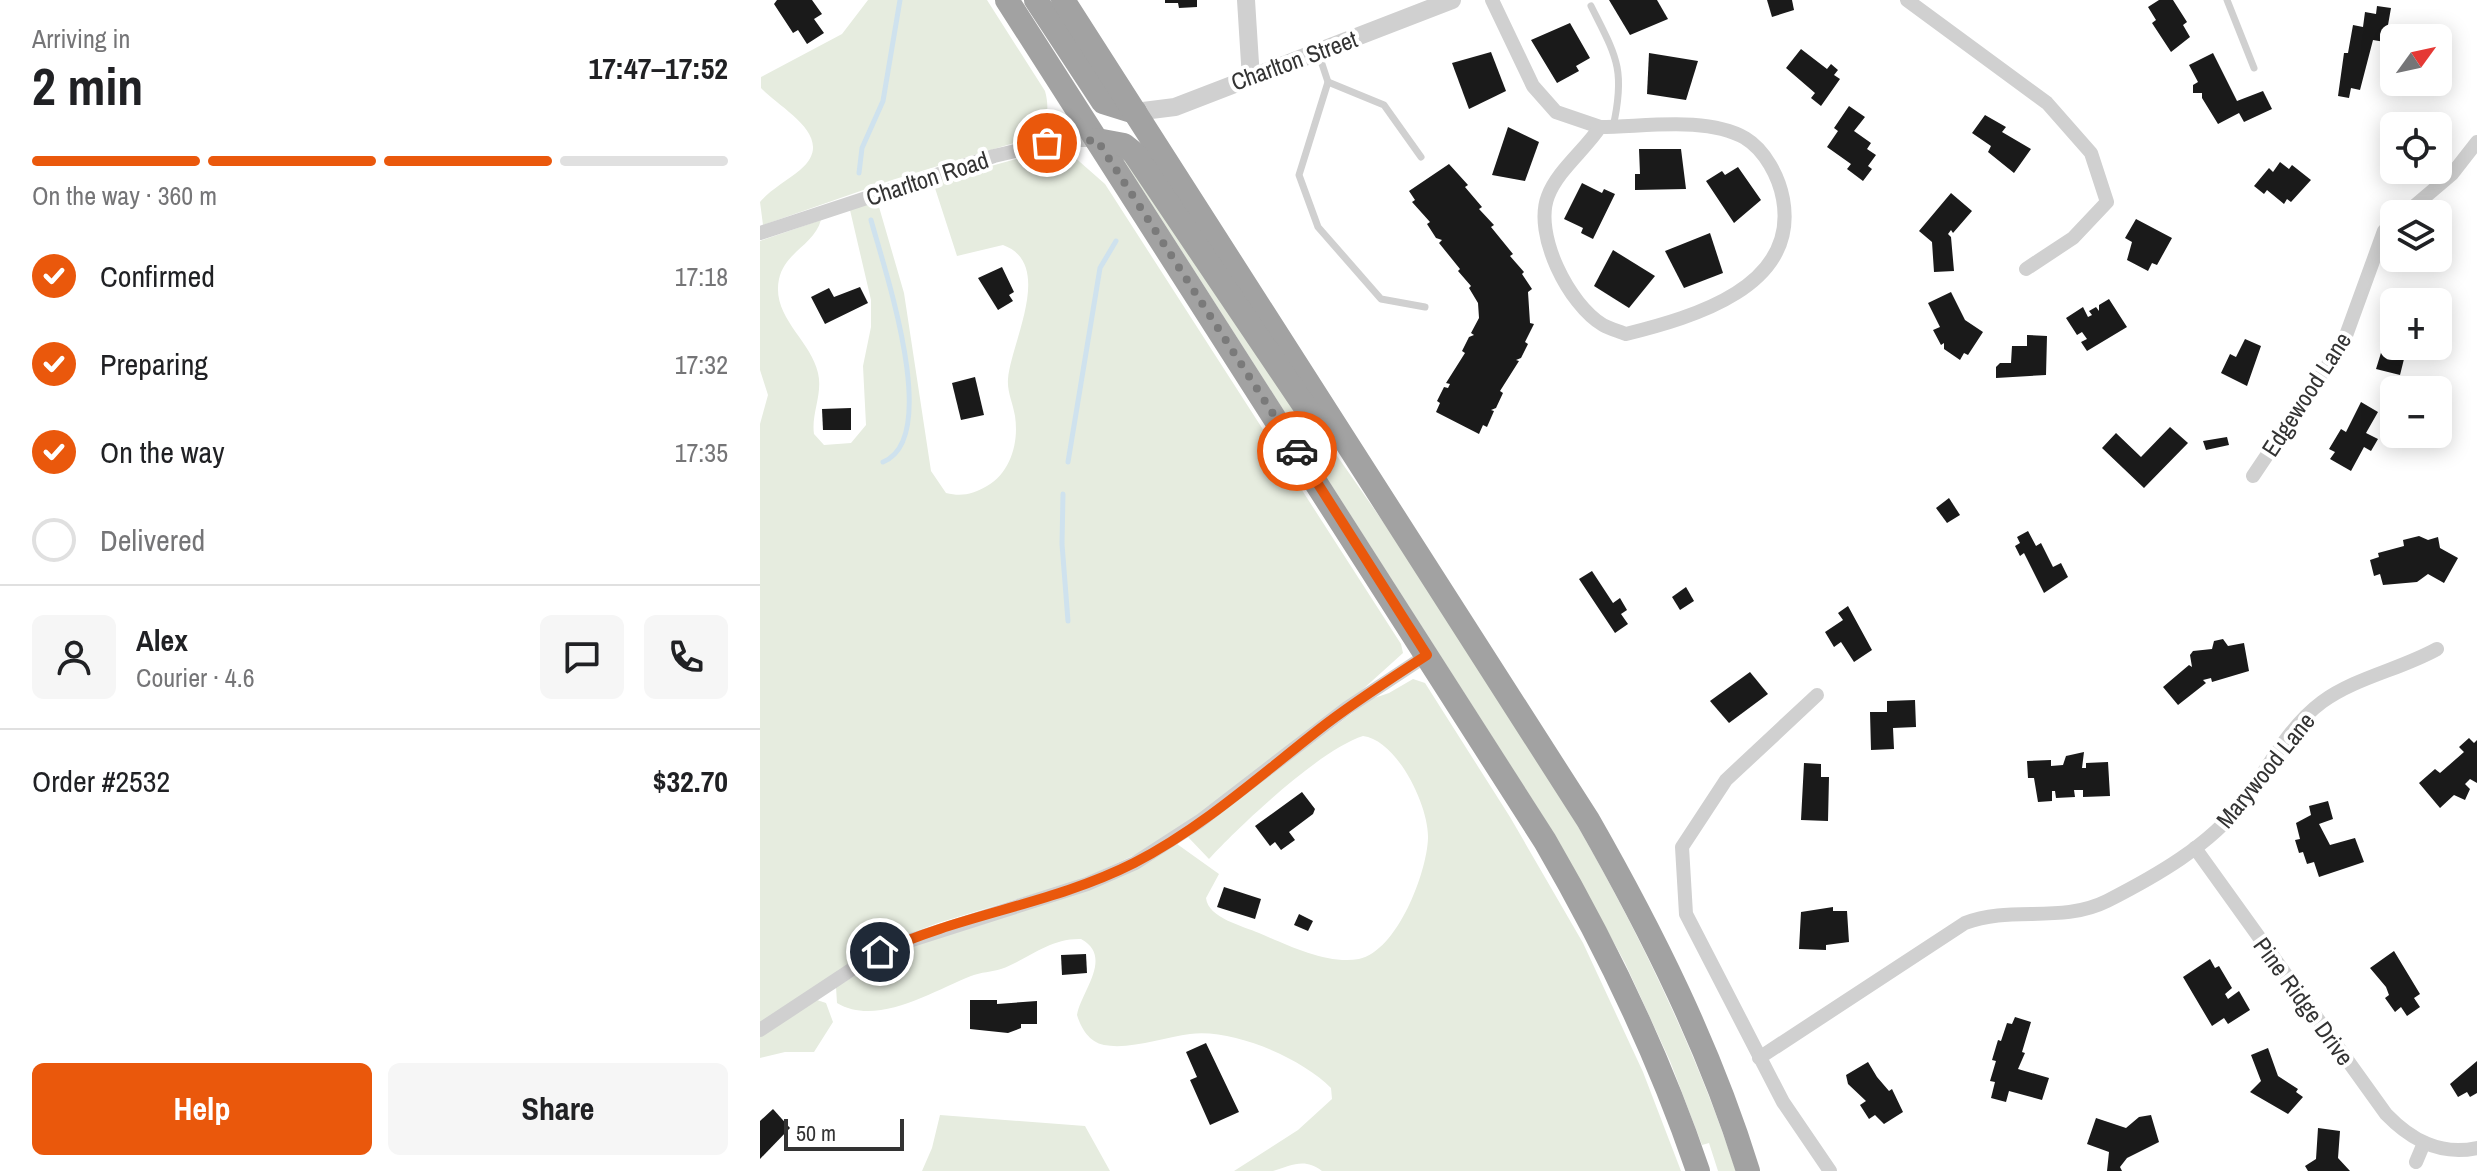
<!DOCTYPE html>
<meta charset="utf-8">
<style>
:root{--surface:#fff;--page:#f6f6f6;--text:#202124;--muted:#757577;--line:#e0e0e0;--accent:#ea580c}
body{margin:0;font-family:"Archivo Narrow",sans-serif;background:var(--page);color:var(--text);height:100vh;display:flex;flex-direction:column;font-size:30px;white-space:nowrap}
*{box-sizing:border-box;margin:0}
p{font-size:26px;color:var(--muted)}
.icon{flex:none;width:44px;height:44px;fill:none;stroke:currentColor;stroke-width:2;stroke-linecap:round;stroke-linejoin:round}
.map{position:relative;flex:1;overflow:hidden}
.sheet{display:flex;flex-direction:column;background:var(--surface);width:760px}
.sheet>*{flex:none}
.needle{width:52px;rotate:57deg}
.buttons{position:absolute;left:1620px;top:24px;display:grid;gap:16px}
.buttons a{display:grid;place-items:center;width:72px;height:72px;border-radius:12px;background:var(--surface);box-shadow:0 4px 20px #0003;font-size:40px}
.scale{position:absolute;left:24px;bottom:20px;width:120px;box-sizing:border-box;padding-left:8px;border:4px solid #333;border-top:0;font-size:22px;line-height:28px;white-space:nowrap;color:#333;-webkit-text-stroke:6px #fff;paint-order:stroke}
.pin{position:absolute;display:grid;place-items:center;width:68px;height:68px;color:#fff;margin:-34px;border:4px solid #fff;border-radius:50%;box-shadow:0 2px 8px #0007}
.courier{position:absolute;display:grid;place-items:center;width:80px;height:80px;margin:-40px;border:6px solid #ea580c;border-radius:50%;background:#fff;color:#222;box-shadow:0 2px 10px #0007}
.summary em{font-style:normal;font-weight:700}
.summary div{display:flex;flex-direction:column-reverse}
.summary{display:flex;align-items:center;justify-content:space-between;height:136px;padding:0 32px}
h1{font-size:52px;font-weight:700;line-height:60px}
.bar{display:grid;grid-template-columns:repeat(4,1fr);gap:12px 8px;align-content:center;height:96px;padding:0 32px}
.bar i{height:10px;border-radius:6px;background:var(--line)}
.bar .on{background:var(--accent)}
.bar p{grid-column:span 4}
.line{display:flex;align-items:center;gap:20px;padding:0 32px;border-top:2px solid var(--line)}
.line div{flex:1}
.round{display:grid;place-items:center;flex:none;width:84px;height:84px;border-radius:12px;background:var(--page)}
ol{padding:0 32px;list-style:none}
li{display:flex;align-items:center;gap:24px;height:88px}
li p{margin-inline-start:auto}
li .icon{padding:8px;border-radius:50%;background:var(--accent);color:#fff;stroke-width:4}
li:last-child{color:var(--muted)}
li i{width:44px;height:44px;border:4px solid var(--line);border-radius:50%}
.button{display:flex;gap:16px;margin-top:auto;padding:16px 32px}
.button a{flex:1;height:92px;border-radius:12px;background:var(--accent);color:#fff;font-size:32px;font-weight:700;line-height:92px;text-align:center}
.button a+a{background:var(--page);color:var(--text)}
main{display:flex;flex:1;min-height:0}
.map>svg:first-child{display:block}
</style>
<main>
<section class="sheet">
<div class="summary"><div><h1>2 min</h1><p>Arriving in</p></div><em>17:47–17:52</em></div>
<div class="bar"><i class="on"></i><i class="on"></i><i class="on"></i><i></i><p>On the way · 360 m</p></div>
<ol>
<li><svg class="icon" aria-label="check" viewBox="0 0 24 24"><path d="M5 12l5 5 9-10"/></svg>Confirmed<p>17:18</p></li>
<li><svg class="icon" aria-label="check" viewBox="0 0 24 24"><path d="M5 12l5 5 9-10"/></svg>Preparing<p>17:32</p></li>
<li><svg class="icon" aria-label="check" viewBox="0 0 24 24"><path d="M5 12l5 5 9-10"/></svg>On the way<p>17:35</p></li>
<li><i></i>Delivered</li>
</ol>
<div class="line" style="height:144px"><a class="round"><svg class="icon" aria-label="person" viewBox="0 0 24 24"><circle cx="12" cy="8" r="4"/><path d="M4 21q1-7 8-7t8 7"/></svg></a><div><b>Alex</b><p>Courier · 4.6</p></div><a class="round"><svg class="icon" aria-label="chat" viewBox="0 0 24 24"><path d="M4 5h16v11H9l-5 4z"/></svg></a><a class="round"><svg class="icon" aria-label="phone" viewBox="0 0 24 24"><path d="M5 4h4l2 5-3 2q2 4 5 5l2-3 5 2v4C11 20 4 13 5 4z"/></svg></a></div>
<div class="line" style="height:104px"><div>Order #2532</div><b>$32.70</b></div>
<div class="button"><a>Help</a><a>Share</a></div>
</section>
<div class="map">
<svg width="1717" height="1171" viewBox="0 0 1717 1171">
<rect width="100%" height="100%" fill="#fff"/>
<g fill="#e6ecdf">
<path d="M 108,0 L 227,0 L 285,91 C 291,112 286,132 264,140 L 132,180 L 3,225 L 0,202 C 11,189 27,181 40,170 C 79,137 20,109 1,88 L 1,77 L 82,34 Z"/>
<path d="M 288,150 L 312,155 L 345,184 L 641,644 L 643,653 L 602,690 L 422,827 L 379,853 L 320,880 L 178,923 L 122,944 L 0,1023 L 0,424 L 8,395 L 0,370 L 0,241 L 61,220 C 54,245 25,252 19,279 C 11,317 51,340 58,373 C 63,394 51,414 54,434 L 64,445 L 91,443 L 106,425 L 103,366 L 111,327 L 111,300 L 90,210 L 117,200 L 144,293 L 171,471 L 186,493 C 202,497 213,494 227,486 C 251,472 259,442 255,416 C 253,403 247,392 248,379 C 251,342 295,264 243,245 L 197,256 L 174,185 L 177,181 Z"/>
<path d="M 361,156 L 368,156 C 583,477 853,802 976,1171 L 958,1171 L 949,1143 L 942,1145 L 910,1061 L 865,963 L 795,835 Z"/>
<path d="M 653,679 L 665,683 L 750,817 L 823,943 L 883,1072 L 921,1171 L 562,1171 C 544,1157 531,1166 513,1171 C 502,1171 486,1171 474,1171 L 538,1130 L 572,1099 L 571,1088 C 542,1058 472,1028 430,1034 C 405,1037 370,1050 344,1045 C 329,1042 321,1028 317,1015 C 321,991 354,957 321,939 C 289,938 269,959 241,969 C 232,972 221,972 211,976 C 173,991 117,1027 77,1003 L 76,987 L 138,950 L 417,844 L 459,874 L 446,898 C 448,918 483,926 499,933 C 527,945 568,965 599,959 C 637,951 667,873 668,838 C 669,806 637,740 603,736 C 561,749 480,825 449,859 L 428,837 L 611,699 L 629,693 Z"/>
<polygon points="57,1000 66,1003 73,1022 54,1052 25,1052 0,1058 0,1037"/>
<polygon points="180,1115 325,1126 350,1171 162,1171 172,1148"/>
</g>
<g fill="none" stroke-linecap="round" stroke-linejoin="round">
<g stroke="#cfe2ee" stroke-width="5">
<polyline points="99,173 102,148 123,101 140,0"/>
<path d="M 111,220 C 123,265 183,438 123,462"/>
<polyline points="308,462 340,268 356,241"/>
<polyline points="303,494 302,544 308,621"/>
</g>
</g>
<g fill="#1a1a1a">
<polygon points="17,0 52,0 62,14 54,19 64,33 47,44 38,30 33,33 14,4"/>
<polygon points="405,0 437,0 437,7 419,8 418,3 405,3"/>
<polygon points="849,0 897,0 908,19 870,35"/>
<polygon points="1007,0 1032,0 1034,10 1012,17"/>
<polygon points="1399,0 1413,0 1427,22 1423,25 1430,37 1411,52 1392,23 1396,20 1388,7"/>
<polygon points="1617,6 1631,8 1625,42 1613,40 1600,90 1591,88 1589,98 1578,96 1584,53 1588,53 1593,25 1603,27 1605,12 1616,14"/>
<polygon points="810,23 830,58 816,66 819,71 797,83 771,40"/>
<polygon points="1041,49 1067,69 1071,64 1078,70 1074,75 1080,79 1061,106 1051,98 1055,93 1026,68"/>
<polygon points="731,52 746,91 709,109 692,63"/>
<polygon points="889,53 938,61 926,100 887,94"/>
<polygon points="1453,53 1477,101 1503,91 1512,109 1484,122 1479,113 1458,124 1442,98 1442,93 1433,93 1433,85 1438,82 1429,65"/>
<polygon points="1089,106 1105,117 1094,131 1111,143 1107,149 1116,155 1108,166 1112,169 1103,181 1087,169 1091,164 1067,147 1078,131 1074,128"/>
<polygon points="1225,115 1246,127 1242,132 1271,149 1254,173 1228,152 1231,146 1212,133"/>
<polygon points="748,127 779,142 765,181 732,175"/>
<polygon points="879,149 921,149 926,189 875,190 875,174 880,174"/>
<polygon points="1520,162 1529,169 1532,165 1551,180 1531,202 1527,199 1524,204 1507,190 1504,194 1494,186 1509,168 1513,172"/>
<polygon points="689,164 708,185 705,187 722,207 719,209 734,225 731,227 753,254 750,256 764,272 762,274 772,289 768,292 770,323 774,324 765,342 768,344 761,358 756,360 759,361 740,391 743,393 736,408 731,410 734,411 727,427 723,425 719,434 676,412 680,403 677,401 684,387 688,388 690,384 686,383 705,353 702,351 709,337 714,335 711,333 719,318 718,303 709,288 711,286 698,271 700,269 679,243 682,240 676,238 667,224 670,222 652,202 655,200 649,191"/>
<polygon points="978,167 1001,200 974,223 946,181 962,171 965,175"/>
<polygon points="822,183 842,193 844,189 855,194 833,239 821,233 823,228 804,219"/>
<polygon points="1191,193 1212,211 1193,233 1191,230 1188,234 1191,237 1194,271 1174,272 1172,242 1159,231"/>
<polygon points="1376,219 1412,238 1397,265 1392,263 1388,271 1367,260 1372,242 1365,238"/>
<polygon points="950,233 963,273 924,288 905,251"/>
<polygon points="853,250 895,276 869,308 834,286"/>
<polygon points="242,267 254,292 249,295 253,301 238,310 218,278"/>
<polygon points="100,287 108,303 65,324 51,297 69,288 74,297"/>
<polygon points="1191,292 1205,320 1223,332 1208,355 1204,353 1200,360 1184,349 1184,343 1181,345 1173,330 1180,327 1168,303"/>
<polygon points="1349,299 1367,327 1327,351 1321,342 1327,339 1322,332 1317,335 1306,318 1323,307 1328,317 1332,315 1329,311 1336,307 1339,311 1339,305"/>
<polygon points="1633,314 1634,346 1660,346 1657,358 1645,355 1640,375 1616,369"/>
<polygon points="1267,335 1287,336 1286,375 1236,378 1236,367 1240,363 1251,363 1252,346 1267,346"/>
<polygon points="1485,339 1501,346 1487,386 1461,373 1470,354 1476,357"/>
<polygon points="215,377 224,415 201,420 192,383"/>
<polygon points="1601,402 1618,412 1606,433 1618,439 1611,451 1604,447 1591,471 1570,459 1575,452 1569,449 1581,429 1586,432"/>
<polygon points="91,408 91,430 63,430 62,409"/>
<polygon points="1410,427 1428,443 1384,488 1342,448 1356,433 1381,457"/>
<polygon points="1467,437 1469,445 1446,450 1443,441"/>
<polygon points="1189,498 1200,515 1187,523 1176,508"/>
<polygon points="1268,531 1276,546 1281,543 1293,567 1301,563 1308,577 1284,593 1264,553 1260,556 1255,546 1260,543 1257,537"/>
<polygon points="1659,536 1668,540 1678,537 1680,548 1698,558 1684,583 1668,574 1657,582 1623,585 1620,574 1614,576 1610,560 1619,557 1618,553 1644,546 1643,540"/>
<polygon points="832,571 853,603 860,598 867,610 861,614 868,624 855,633 819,579"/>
<polygon points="926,587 934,601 920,610 912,597"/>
<polygon points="1088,606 1112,650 1094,662 1081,642 1074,647 1065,632 1083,620 1078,613"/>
<polygon points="1463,639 1468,646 1484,643 1489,671 1452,682 1451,678 1443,680 1446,683 1418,705 1403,687 1429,665 1432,667 1430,655 1433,651 1452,649 1454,641"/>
<polygon points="990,672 1008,694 969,723 950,701"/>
<polygon points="1155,700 1156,727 1133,728 1134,749 1111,750 1110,712 1127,712 1127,701"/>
<polygon points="1709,738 1714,743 1717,740 1717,783 1710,779 1705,784 1710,789 1705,800 1694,795 1680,808 1659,783 1675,769 1680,773 1704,752 1699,747"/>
<polygon points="1324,752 1322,768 1326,768 1326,763 1348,762 1350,796 1323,797 1323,790 1314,790 1315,797 1296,798 1295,791 1292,791 1292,801 1278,802 1274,778 1268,778 1267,761 1291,760 1291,766 1303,765 1306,756"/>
<polygon points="1044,763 1061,764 1061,777 1069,777 1068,821 1041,820"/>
<polygon points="542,792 555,809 553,814 529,832 535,840 521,850 515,842 510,846 495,826"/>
<polygon points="1568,801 1573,819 1559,824 1570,845 1595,838 1604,862 1559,877 1554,862 1547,864 1543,852 1539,853 1535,840 1540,839 1536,823 1551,815 1549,806"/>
<polygon points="464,887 501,899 495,919 457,907"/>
<polygon points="1073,907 1073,911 1087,911 1089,942 1066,945 1066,950 1039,949 1041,912"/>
<polygon points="539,914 553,921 548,931 534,925"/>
<polygon points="1634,951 1660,994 1654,998 1660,1007 1647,1016 1641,1007 1635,1012 1625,998 1629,995 1626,987 1610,968"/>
<polygon points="326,954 327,973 302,975 301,955"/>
<polygon points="1450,959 1455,968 1459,966 1472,988 1465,994 1468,999 1479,991 1490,1010 1468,1024 1464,1018 1452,1026 1423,977"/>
<polygon points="210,1000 237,1000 237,1004 277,1001 277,1024 261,1024 261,1028 248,1033 210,1029"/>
<polygon points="1255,1017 1271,1022 1262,1052 1265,1053 1258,1069 1289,1078 1282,1100 1249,1091 1246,1102 1231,1098 1235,1082 1230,1081 1236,1061 1232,1060 1238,1040 1241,1041 1247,1023 1252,1024"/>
<polygon points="446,1043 479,1112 450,1125 430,1080 437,1077 426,1052"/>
<polygon points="1508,1048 1518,1076 1538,1089 1536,1092 1543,1097 1528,1114 1490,1092 1501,1081 1491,1055"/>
<polygon points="1717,1061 1717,1093 1710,1097 1707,1092 1698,1097 1690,1084"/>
<polygon points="1108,1062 1117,1077 1129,1091 1132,1089 1143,1112 1124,1124 1115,1115 1109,1119 1100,1105 1106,1101 1088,1084 1086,1075"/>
<polygon points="13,1109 30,1128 0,1159 0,1121"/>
<polygon points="1391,1115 1399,1142 1367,1158 1360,1167 1362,1171 1347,1171 1349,1152 1327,1144 1336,1118 1366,1128 1379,1117"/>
<polygon points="1558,1128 1580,1131 1578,1158 1590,1171 1548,1171 1545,1166 1556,1159"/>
</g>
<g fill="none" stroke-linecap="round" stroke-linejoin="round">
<g stroke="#d0d0d0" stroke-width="7">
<polyline points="1467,0 1494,68"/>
<path d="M 831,6 C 856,56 866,69 853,127"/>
<polyline points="559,55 568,82 539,175 558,227 621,299 665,307"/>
<polyline points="568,82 624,105 661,157"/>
</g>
<g stroke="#d0d0d0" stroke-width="14">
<polyline points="732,0 773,86 796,112 840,127"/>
<polyline points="1147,0 1287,103 1331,153 1347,202 1313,238 1266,269"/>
<path d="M 840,127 C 884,127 946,116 985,138 C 1005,150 1019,177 1023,199 C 1039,287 934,317 866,334 C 859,331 850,329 843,325 C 809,305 773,234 788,196 C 798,170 825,150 840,127 Z"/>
<polyline points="1645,214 1692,174 1717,142"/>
<polyline points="0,233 234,156 303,140 337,140"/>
<polyline points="1493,476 1584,341 1624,231 1634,223"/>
<polyline points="1057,695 966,780 922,847 926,914 1023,1102 1070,1171"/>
<path d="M 1435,848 L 1626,1114 C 1651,1140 1680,1156 1717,1148"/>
<polyline points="0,1030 109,958 136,945 327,884 375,863 440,821 587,708 667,655"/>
<path d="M 999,1058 L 1205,923 C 1251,905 1301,924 1347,901 C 1396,876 1449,846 1483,802 C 1509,768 1527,728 1562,702 C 1597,677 1639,670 1677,649"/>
<polyline points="1656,1162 1664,1143"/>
</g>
<g stroke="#d0d0d0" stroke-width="18">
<polyline points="486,0 491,79"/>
<polyline points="375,112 415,107 692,0"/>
</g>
<g stroke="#a2a2a2" stroke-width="24">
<path d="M 247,0 L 785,841 C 846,946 899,1056 938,1171"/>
<polyline points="276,0 343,102 375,112"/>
<path d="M 303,0 L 828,820 C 892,932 950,1048 988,1171"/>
<polyline points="337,140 364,145 374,153 562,432"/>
</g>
</g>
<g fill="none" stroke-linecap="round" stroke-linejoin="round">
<polyline stroke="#7a7a7a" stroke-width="8" stroke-dasharray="0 14.4" points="287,143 337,140 537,451"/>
<path stroke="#ea580c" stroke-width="10" d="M 120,952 C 202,914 293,904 374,863 C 444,827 504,772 566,724 C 599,699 633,677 667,655 L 537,451"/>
</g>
<g text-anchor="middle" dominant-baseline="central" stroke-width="8" stroke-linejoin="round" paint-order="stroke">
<g font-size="24" fill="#333" stroke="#fff">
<text transform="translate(534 60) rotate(-20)">Charlton Street</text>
<text transform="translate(167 178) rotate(-18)">Charlton Road</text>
<text transform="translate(1546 394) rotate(-57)">Edgewood Lane</text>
<text transform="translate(1505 770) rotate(-51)">Marywood Lane</text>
<text transform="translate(1544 1001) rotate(54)">Pine Ridge Drive</text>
</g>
</g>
</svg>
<div class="buttons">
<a><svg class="needle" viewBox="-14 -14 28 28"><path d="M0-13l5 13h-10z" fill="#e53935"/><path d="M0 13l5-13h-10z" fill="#757577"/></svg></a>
<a><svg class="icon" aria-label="locate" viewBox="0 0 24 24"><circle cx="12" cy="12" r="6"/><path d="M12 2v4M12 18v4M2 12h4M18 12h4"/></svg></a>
<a><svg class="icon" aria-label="layers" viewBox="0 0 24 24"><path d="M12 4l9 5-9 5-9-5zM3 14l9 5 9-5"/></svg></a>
<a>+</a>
<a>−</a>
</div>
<div class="scale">50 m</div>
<div class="pin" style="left:287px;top:143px;background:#ea580c"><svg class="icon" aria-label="bag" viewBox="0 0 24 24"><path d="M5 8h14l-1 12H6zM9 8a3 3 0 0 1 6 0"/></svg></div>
<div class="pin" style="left:120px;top:952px;background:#1f2937"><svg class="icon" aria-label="home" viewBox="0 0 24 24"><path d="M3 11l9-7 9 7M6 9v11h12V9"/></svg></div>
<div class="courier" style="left:537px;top:451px"><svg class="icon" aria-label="car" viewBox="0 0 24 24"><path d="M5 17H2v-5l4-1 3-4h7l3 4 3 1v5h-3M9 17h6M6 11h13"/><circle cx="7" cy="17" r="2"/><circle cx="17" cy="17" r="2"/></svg></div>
</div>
</main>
